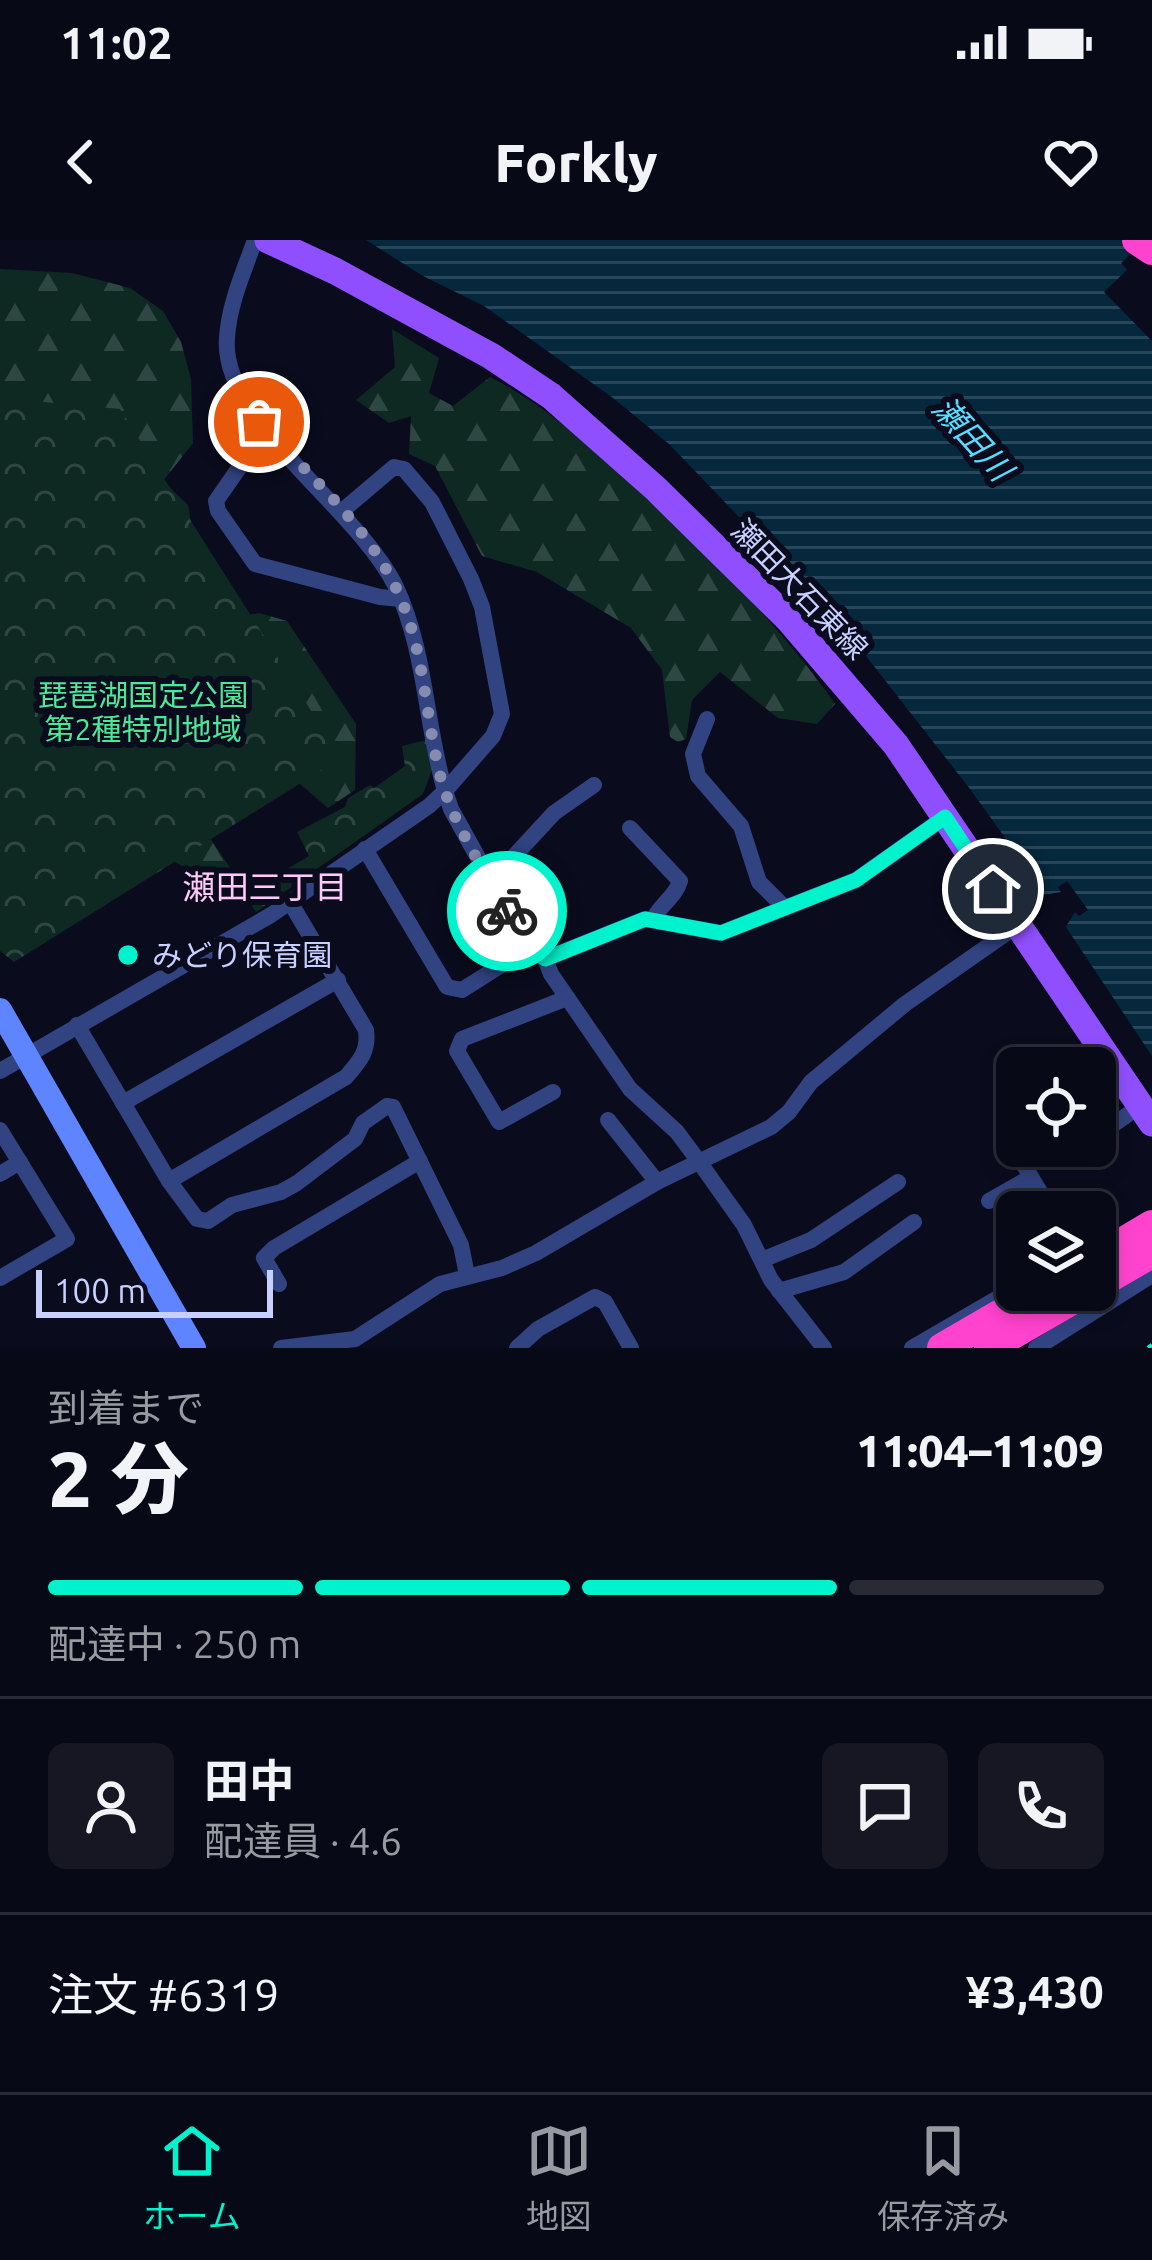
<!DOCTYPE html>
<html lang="ja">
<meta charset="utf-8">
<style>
:root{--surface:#080916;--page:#161723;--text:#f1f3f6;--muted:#989aa1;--line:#292a35;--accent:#00f3cc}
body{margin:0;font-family:Ubuntu,"Noto Sans JP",sans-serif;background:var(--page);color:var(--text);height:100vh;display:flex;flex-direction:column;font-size:45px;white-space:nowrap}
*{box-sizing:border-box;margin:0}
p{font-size:39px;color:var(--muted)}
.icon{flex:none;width:66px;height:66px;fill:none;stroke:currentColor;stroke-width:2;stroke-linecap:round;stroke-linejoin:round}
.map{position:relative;height:1108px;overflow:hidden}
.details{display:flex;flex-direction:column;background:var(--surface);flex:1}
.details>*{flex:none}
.buttons{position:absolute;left:996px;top:807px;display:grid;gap:24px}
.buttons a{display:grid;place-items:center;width:120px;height:120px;border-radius:18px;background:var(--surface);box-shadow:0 6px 18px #0003,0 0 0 3px var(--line);font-size:60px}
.scale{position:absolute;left:36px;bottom:30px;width:237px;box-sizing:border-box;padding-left:12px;border:6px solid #c8d0ff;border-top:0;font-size:33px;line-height:42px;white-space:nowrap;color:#c8d0ff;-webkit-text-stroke:9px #0a0c1e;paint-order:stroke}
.pin{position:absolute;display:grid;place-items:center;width:102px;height:102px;color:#fff;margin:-51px;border:6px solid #fff;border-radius:50%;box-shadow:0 3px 12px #0007}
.courier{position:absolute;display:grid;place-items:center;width:120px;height:120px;margin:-60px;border:9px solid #00f3cc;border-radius:50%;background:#fff;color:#222;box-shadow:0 3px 15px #0007}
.head em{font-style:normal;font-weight:800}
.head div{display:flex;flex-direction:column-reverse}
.head{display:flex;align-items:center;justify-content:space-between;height:204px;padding:0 48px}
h1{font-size:78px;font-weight:800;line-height:90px}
.bar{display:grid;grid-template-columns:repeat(4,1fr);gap:18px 12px;align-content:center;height:144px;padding:0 48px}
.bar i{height:15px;border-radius:9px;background:var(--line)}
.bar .current{background:var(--accent)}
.bar p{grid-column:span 4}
.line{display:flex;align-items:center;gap:30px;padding:0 48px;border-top:3px solid var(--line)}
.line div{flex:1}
.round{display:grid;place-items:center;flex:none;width:126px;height:126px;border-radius:18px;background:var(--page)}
.status{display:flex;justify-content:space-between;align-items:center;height:84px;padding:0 60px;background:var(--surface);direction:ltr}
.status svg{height:33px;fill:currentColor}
header{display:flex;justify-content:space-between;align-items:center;height:156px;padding:0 48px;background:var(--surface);font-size:54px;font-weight:800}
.dock{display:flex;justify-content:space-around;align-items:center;height:168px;border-top:3px solid var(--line);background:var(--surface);font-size:33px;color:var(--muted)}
.dock a{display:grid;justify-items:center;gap:6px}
.dock .current{color:var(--accent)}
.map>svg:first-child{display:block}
</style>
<div class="status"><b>11:02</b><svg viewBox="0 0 49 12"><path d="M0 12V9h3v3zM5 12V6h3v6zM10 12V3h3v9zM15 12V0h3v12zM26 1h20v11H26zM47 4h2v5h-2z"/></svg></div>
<header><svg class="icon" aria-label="back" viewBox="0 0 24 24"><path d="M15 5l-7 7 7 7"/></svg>Forkly<svg class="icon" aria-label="heart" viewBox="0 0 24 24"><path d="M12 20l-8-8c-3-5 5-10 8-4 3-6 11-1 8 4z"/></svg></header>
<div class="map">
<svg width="1152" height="1108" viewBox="0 0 1152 1108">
<defs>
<pattern id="forest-firs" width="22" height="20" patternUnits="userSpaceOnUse" patternTransform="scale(3)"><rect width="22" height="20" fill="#0d2921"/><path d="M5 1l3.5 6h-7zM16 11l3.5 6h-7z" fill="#2f4742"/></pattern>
<pattern id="park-crowns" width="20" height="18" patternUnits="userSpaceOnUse" patternTransform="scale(3)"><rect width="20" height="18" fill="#0d2921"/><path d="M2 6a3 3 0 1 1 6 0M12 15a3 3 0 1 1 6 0" fill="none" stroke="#2f4742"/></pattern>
<pattern id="water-rules" width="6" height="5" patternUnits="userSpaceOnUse" patternTransform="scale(3)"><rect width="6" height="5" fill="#05283d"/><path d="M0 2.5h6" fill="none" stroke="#28465a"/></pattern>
</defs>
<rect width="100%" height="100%" fill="#0a0c1e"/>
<g fill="url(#forest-firs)">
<polygon points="0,29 72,33 130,48 163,71 181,102 191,139 193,203 163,241 188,265 204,354 225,380 259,373 287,381 356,484 355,550 328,568 292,537 198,581 236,636 221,648 168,618 0,692"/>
<path d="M 392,89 L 439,118 L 429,153 L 453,166 L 490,137 C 545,165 590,206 635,248 C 707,314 780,384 835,464 L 817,484 L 778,478 L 720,432 L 692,460 L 686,499 L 678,502 L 670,497 L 662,430 L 631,388 L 537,332 L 482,316 L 435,226 L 409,214 L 411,176 L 389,183 L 356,160 L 395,127 Z"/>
</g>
<g fill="url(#park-crowns)">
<polygon points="0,158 120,169 341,518 14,722 0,711"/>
<polygon points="426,500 432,530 423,554 256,672 243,652 275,642 287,629 309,616 297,592 345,567 348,558 370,545 374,548 405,526 402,506"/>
</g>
<polygon fill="url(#water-rules)" points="366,0 1145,0 1121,23 1127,30 1104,52 1152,101 1152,816 1026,627 970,549 852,398 768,307 669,204 613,158 484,66 423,36"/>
<polygon fill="#0a0c1e" points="1067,641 1088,670 1079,676 1075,672 1065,688 1043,655 1061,652 1058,647"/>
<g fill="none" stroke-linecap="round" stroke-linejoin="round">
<g stroke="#314381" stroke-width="16">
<polyline points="266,189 216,261 218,271 255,324 380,357 401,359"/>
<polyline points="342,271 394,227 404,229 432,262 471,339 482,367 502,474 493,496 445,551 451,569 522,697 545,719 551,734 630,849 677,892 700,923 744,985 771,1040 824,1108"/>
<polyline points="707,479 693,514 698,536 741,586 759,642 785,668"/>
<path d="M 630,588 L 680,641 C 676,656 661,664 654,678"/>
<polyline points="365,609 447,747 462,750 530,707"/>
<polyline points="489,637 505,626 554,573 594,545"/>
<polyline points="545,719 645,679 721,693 856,640 945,577"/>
<polyline points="77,785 169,941 197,979 208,981 232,965 281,952 297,943 355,899 363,883 387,866 393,867 461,1005 467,1035"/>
<path d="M 0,831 L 271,675 L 429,566 L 445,551 C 425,483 426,410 395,345 C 357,268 220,180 227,98 C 229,64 244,31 255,0"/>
<polyline points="553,852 499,882 457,811 462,799 567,758"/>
<polyline points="123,863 338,740"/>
<polyline points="608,880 657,942"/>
<polyline points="0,890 67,999 0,1038"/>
<polyline points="1097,896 1140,866"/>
<polyline points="1021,920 1052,972"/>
<polyline points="0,934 20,922"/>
<path d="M 169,941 L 346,837 C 360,821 369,811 366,790 L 290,662"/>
<polyline points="989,961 1031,937"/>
<polyline points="764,1019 811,1000 898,942"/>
<polyline points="279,1044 264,1018 274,1008 420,921"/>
<polyline points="779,1051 844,1032 914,982"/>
<polyline points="281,1108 355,1099 440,1044 502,1028 536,1013 657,942 771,887 789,872 811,842 905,764 1018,685"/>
<polyline points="517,1108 538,1089 595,1057 605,1062 631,1108"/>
<polyline points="912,1108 1017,1047"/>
<polyline points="1036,1108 1152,1035"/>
</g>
<polyline stroke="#5f84ff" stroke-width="24" points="0,770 194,1108"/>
<polyline stroke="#8f4fff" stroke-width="27" points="268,0 335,31 491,116 551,156 655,248 789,380 896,505 1152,883"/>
<g stroke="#ff43ce" stroke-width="30">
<polyline points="1137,0 1152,10"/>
<polyline points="1095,1019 1152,985"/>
<polyline points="1095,1046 1152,1013"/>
<polyline points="942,1108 1042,1050"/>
<polyline points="989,1108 1089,1050"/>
</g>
<polyline stroke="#00f3cc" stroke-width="4.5" stroke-dasharray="18 15" stroke-linecap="butt" points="1148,1108 1152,1105"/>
</g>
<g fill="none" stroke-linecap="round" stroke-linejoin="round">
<path stroke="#868bb0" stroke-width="12" stroke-dasharray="0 21.6" d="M 259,182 C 306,232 363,281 394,344 C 424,403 424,467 439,531 C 451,581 482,626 507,671"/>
<polyline stroke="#00f3cc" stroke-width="15" points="507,671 522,698 545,719 645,679 721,693 856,640 945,577 993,649"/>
</g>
<circle fill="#00f3cc" stroke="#0a0c1e" stroke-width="4.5" cx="128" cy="715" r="12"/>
<g text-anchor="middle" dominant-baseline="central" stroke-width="12" stroke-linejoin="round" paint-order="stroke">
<g font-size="30" fill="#c8d0ff" stroke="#0a0c1e">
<text transform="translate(800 349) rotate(46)">瀬田大石東線</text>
</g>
<g font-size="30" fill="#4be898" stroke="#0a0c1e">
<text x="143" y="455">琵琶湖国定公園<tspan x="143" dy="34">第2種特別地域</tspan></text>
</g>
<g font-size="30" fill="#c8d0ff" stroke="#0a0c1e" text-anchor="start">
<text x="152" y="715">みどり保育園</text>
</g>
<g font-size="33" font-style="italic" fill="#56ddff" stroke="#0a0c1e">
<text transform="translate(973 198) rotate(48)">瀬田川</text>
</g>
<g font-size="33" fill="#ffcaf9" stroke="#0a0c1e">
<text x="265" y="646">瀬田三丁目</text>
</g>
</g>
</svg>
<div class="buttons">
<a><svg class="icon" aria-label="locate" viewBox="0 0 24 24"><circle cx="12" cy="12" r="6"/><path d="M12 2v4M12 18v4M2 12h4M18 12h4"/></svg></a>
<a><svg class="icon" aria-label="layers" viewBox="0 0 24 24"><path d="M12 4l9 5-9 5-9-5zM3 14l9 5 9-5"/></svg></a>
</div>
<div class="scale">100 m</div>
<div class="pin" style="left:259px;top:182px;background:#ea580c"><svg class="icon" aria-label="bag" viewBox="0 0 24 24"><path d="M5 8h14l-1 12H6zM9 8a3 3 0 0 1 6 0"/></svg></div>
<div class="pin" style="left:993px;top:649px;background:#1f2937"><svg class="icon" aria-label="home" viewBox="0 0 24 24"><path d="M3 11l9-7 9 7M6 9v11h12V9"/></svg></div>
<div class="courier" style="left:507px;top:671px"><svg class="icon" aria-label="bike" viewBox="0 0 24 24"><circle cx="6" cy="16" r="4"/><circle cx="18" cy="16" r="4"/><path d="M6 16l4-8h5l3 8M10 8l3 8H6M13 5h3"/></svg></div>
</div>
<section class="details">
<div class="head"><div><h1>2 分</h1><p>到着まで</p></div><em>11:04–11:09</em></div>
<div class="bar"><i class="current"></i><i class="current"></i><i class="current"></i><i></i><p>配達中 · 250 m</p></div>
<div class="line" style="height:216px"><a class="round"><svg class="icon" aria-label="person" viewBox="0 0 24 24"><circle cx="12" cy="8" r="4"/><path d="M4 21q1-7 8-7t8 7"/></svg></a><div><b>田中</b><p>配達員 · 4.6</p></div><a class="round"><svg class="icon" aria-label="chat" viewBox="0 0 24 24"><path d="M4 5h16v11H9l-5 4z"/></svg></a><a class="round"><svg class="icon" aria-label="phone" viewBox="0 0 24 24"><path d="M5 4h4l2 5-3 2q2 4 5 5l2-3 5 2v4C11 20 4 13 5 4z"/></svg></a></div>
<div class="line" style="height:156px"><div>注文 #6319</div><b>¥3,430</b></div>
</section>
<nav class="dock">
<a class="current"><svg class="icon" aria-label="home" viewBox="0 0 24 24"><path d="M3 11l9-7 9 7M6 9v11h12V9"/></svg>ホーム</a>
<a><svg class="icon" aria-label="map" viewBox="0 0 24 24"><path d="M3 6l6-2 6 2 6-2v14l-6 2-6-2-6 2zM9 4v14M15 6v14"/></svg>地図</a>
<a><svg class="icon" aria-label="saved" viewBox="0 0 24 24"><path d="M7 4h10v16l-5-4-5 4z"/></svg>保存済み</a>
</nav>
